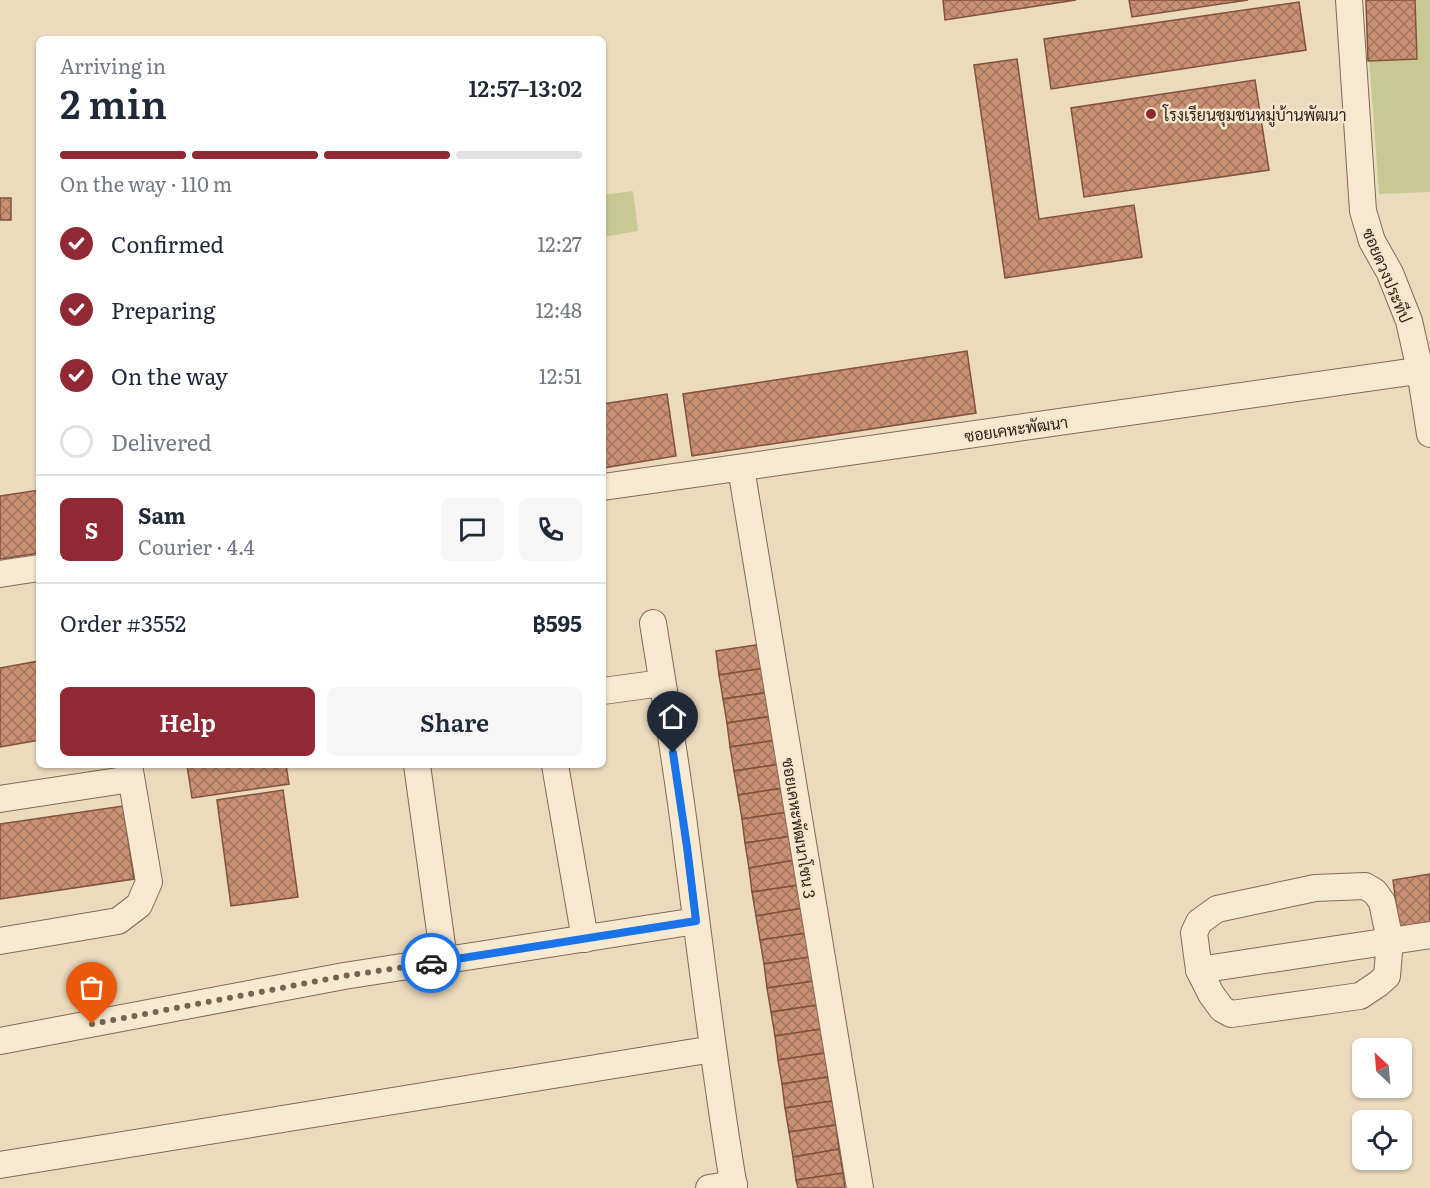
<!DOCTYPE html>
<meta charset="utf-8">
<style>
:root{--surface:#fff;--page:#f6f6f7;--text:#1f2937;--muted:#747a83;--line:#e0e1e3;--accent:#902933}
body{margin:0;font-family:Literata,Sarabun,serif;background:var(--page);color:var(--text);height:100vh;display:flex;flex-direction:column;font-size:22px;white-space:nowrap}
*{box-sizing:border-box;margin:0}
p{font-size:20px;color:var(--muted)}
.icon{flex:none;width:33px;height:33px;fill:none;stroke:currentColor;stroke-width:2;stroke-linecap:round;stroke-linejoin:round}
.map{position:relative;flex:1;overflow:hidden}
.side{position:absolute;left:36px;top:36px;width:570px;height:732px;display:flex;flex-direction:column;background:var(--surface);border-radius:9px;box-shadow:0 2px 4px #0004}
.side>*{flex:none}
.needle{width:39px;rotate:334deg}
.buttons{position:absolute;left:1352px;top:1038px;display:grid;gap:12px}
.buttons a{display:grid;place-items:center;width:60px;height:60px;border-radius:9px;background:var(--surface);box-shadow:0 2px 4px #0004;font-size:30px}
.pin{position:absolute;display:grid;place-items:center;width:51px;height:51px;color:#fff;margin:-62px -26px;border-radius:50% 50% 50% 0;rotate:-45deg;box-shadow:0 0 6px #0007}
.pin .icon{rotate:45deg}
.courier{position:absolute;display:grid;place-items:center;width:60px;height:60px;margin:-30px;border:4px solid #1a73e8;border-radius:50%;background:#fff;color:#222;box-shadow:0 2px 8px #0007}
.head em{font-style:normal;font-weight:600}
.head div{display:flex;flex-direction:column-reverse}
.head{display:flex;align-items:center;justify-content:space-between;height:102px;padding:0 24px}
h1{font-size:39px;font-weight:600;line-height:45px}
.bar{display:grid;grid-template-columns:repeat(4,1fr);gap:9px 6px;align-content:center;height:72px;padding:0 24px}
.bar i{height:8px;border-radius:4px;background:var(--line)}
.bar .on{background:var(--accent)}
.bar p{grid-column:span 4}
.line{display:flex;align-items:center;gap:15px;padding:0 24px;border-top:2px solid var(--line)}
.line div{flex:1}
.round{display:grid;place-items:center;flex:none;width:63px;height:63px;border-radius:9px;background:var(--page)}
ol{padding:0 24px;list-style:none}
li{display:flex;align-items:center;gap:18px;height:66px}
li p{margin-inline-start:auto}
li .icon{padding:6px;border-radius:50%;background:var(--accent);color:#fff;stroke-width:4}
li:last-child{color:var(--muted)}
li i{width:33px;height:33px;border:3px solid var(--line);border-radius:50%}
.cta{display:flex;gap:12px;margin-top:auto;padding:12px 24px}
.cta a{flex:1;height:69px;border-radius:9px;background:var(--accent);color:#fff;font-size:24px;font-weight:600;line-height:69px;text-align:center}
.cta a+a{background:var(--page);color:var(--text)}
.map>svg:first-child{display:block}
</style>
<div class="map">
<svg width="1430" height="1188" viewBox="0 0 1430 1188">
<defs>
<pattern id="building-cross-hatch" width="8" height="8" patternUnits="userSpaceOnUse" patternTransform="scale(1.5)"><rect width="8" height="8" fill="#c99074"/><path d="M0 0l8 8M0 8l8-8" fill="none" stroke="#a4755e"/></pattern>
</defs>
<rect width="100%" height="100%" fill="#ecdabd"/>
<g fill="#c8c992">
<polygon points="1365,0 1430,0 1430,192 1379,194"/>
<polygon points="633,191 638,231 603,237 603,195"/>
</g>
<g fill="url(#building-cross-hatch)" stroke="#82523e" stroke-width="1.5">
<polygon points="943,0 1076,0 945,20"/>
<polygon points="1129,0 1248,0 1132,17"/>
<polygon points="1366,0 1415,0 1417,59 1368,61"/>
<polygon points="1299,2 1306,50 1051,89 1044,39"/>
<polygon points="1017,59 1039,219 1134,205 1142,257 1005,278 974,65"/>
<polygon points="1255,80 1269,170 1084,197 1071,108"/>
<rect x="0" y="198" width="11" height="22"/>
<polygon points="967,351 976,413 692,456 683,394"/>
<polygon points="667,394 676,456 603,468 603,404"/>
<polygon points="39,490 39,553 0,559 0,496"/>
<polygon points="762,644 766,668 719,675 716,651"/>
<polygon points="39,661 39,740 0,747 0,668"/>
<polygon points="766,668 770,692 723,699 719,675"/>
<polygon points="770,692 773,716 727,723 723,699"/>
<polygon points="773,716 777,740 730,747 727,723"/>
<polygon points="777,740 781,764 734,771 730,747"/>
<polygon points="781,764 784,788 738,795 734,771"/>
<polygon points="187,765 286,765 289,784 192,798"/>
<polygon points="784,788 788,812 742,819 738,795"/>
<polygon points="283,790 298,897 231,906 217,800"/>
<polygon points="123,806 134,879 0,899 0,824"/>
<polygon points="788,812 792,836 745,843 742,819"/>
<polygon points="792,836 795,860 749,868 745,843"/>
<polygon points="795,860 799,885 752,892 749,868"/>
<polygon points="1430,874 1430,929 1400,934 1393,880"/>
<polygon points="799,885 803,908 756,916 752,892"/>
<polygon points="803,908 807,933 760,940 756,916"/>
<polygon points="807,933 810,957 764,964 760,940"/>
<polygon points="810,957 814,981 767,988 764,964"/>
<polygon points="814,981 818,1005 771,1012 767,988"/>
<polygon points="818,1005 821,1029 775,1036 771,1012"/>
<polygon points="821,1029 825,1053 778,1060 775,1036"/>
<polygon points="825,1053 828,1077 782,1084 778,1060"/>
<polygon points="828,1077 832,1101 785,1108 782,1084"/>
<polygon points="832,1101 836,1125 789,1132 785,1108"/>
<polygon points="836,1125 839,1149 793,1157 789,1132"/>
<polygon points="839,1149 843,1173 796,1180 793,1157"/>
<polygon points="843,1173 845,1188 798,1188 796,1180"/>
</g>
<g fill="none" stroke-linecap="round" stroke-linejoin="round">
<g stroke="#836b57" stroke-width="28">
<g id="minor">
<polyline points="1349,0 1363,211 1372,241 1390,273 1409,321 1420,370 1430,434"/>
<polyline points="741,468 860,1188"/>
<polyline points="603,487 1430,369"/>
<polyline points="0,574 39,568"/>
<path d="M 653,623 C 665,698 678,773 687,849 C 702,962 715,1075 734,1188"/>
<polyline points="603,691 662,683"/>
<polyline points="417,765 444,960"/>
<polyline points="555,765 585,939"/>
<polyline points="0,799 131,779"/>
<polygon points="1365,886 1375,892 1382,902 1390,941 1387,976 1378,984 1360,996 1231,1014 1222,1009 1211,994 1199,970 1194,933 1199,922 1217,909 1315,888"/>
<polyline points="0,941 118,921 139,905 149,882 129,765"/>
<polyline points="1199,970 1430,935"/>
<polyline points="0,1041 344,976 696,921"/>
<polyline points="0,1165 713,1049"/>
<polyline points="709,1188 734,1184"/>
</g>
</g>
<use href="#minor" stroke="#f7e8d0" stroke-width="26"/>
</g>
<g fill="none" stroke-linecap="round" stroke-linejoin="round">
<polyline stroke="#746454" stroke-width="6" stroke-dasharray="0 10.8" points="92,1024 344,976 431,963"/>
<polyline stroke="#1a73e8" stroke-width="8" points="431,963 696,921 687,847 673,753"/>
</g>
<circle fill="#902933" stroke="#f4e5cc" stroke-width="2" cx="1151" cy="114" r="6"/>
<g text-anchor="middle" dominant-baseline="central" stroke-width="5" stroke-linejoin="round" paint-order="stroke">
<g font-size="16" fill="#33251b" stroke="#f4e5cc" text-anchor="start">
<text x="1163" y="114">โรงเรียนชุมชนหมู่บ้านพัฒนา</text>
</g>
<g font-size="16" fill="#33251b" stroke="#f4e5cc">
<text transform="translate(1388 275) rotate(67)">ซอยดวงประทีป</text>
<text transform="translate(1016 428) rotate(-8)">ซอยเคหะพัฒนา</text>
<text transform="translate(800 828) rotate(81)">ซอยเคหะพัฒนาโซน 3</text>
</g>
</g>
</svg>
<div class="buttons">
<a><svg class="needle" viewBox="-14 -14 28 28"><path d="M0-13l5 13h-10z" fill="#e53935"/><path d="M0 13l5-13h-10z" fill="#747a83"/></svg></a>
<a><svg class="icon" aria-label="locate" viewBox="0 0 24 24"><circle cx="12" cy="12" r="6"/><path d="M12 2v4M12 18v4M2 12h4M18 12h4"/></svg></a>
</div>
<div class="pin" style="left:92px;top:1024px;background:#ea580c"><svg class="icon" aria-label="bag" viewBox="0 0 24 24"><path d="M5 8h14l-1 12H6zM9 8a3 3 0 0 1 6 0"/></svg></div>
<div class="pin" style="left:673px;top:753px;background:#1f2937"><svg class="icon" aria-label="home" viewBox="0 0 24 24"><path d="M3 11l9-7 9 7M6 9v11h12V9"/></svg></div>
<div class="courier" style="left:431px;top:963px"><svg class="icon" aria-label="car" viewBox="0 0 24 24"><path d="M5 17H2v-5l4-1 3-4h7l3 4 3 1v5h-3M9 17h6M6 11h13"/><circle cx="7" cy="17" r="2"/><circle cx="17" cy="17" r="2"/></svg></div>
<section class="side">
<div class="head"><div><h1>2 min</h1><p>Arriving in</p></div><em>12:57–13:02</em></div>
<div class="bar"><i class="on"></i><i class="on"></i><i class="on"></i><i></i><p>On the way · 110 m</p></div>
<ol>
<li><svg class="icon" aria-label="check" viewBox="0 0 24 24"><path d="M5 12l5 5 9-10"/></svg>Confirmed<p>12:27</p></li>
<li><svg class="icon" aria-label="check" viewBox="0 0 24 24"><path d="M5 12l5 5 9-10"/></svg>Preparing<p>12:48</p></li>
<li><svg class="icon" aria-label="check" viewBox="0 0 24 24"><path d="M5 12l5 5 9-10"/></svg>On the way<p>12:51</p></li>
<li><i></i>Delivered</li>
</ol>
<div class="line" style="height:108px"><b class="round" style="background:var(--accent);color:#fff">S</b><div><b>Sam</b><p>Courier · 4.4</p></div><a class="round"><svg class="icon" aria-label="chat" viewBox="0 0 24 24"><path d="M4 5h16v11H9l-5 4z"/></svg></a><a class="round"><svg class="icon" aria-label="phone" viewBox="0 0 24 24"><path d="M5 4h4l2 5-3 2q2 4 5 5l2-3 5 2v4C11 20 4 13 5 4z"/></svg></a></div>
<div class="line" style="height:78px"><div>Order #3552</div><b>฿595</b></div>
<div class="cta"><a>Help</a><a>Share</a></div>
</section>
</div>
